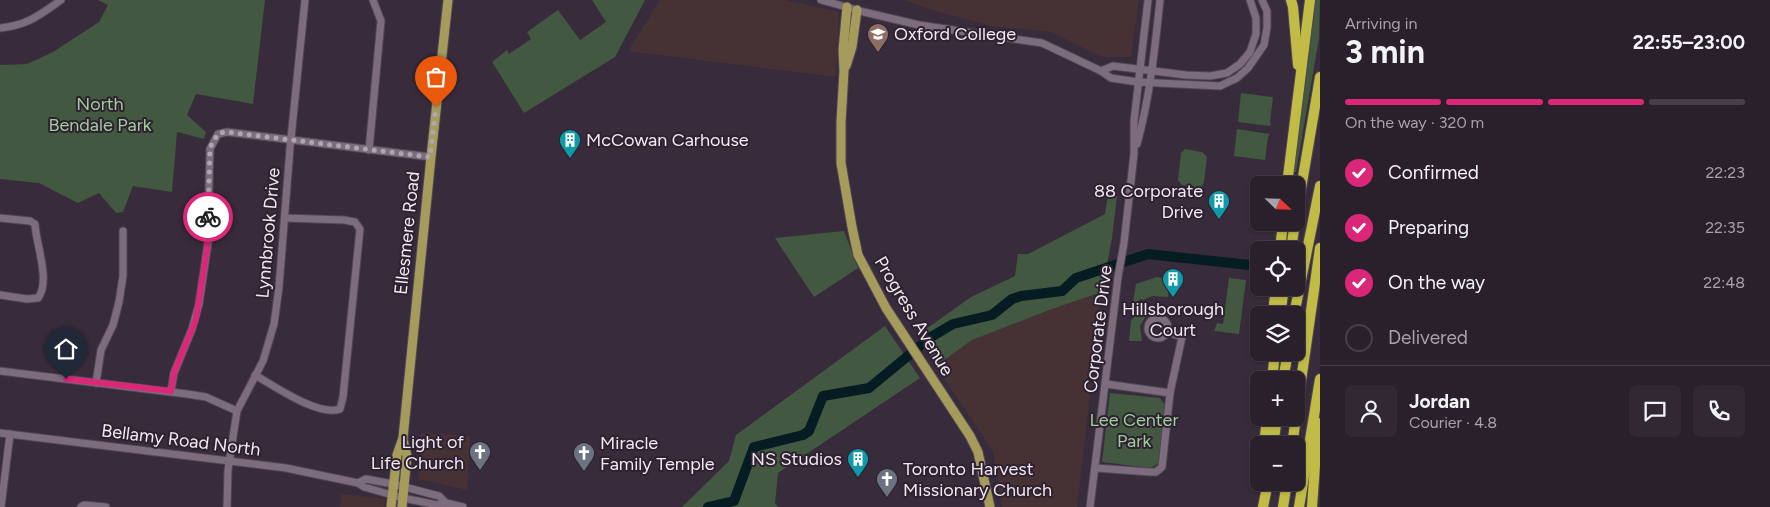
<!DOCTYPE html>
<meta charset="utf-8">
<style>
:root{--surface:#2a202c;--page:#322834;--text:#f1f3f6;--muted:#a5a3a9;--line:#463e48;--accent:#db2777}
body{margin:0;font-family:Figtree,sans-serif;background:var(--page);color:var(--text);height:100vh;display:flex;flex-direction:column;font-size:19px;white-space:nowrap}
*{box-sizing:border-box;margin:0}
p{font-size:16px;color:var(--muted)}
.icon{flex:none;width:28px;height:28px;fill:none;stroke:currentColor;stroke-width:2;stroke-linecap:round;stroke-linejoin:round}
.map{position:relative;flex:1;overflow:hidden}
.panel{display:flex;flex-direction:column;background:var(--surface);width:450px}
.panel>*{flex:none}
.needle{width:32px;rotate:113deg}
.buttons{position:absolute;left:1250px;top:176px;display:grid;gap:10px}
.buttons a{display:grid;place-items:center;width:55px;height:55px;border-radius:8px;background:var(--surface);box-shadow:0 1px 4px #0004,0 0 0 1px var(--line);font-size:25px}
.pin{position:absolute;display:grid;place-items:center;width:42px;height:42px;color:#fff;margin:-51px -21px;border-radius:50% 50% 50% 0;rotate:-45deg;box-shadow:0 0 5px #0007}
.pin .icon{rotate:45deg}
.courier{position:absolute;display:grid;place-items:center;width:50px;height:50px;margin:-25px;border:4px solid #db2777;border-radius:50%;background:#fff;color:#222;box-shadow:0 1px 6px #0007}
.overview em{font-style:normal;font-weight:700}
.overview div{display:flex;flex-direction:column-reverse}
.overview{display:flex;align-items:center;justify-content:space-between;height:85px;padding:0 25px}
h1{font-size:32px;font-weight:700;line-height:38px}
.bar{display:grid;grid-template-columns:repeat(4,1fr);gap:8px 5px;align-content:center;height:60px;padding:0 25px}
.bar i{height:6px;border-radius:4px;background:var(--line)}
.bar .active{background:var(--accent)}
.bar p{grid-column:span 4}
.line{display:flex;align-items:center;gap:12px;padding:0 25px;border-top:1px solid var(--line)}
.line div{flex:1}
.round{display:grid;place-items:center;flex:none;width:52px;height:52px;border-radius:8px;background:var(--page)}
ol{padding:0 25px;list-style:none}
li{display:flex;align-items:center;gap:15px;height:55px}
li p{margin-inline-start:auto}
li .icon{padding:5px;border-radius:50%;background:var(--accent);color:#fff;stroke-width:4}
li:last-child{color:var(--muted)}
li i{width:28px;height:28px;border:2px solid var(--line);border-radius:50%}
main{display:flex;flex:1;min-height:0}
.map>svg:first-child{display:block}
</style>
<main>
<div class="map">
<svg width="1320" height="507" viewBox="0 0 1320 507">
<rect width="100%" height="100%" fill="#382b3b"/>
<g fill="#463234">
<polygon points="660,0 785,0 839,12 836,77 628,51"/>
<polygon points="904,0 1139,0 1131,57 1102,57 1051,32 992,26 932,10"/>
<polygon points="1102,292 1077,507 1002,507 993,451 936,366 972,340 1052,309"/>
<polygon points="421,433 470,436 467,490 418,479"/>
<polygon points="342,494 385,499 384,507 340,507"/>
</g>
<g fill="#425841">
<polygon points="98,0 265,0 253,104 196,94 187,115 206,132 204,139 177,132 172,192 133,186 123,212 116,213 99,193 78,203 39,183 0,179 0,65 27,64 53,52 99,22 108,5"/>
<polygon points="592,0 645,0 615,57 524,113 492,62 507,50 509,54 531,39 527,32 558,10 580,40 606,22"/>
<polygon points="1314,0 1320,0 1319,38 1296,172 1293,172"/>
<polygon points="1241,93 1273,97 1270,122 1271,125 1269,126 1238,122"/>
<polygon points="1237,129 1270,134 1268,137 1265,160 1234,156"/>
<polygon points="1185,149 1202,152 1207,157 1204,182 1201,188 1182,185 1178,180 1181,153"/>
<polygon points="1108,195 1117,196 1112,238 1102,292 1052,309 972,340 936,366 919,334 971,297 1015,276 1018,254 1028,254 1105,214"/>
<polygon points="844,231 858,268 814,297 775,238"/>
<polygon points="1157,277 1170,279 1168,297 1152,296 1143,300 1141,299 1137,302 1138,304 1132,310 1136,284"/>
<polygon points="1229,278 1246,280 1239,334 1214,331 1217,323 1223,324"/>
<polygon points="1140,308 1146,316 1140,326 1142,341 1129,341 1131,321"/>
<polygon points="885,326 920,378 778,473 775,503 778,507 682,507 729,461 736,435"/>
<polygon points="1110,393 1160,398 1166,407 1158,464 1150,468 1102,462"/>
</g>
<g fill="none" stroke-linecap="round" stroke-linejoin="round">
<polyline stroke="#051c22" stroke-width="10" points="708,507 734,501 754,447 803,435 809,431 823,396 869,388 931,337 953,324 992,315 1012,299 1021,296 1062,291 1076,278 1148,254 1259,266"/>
<g stroke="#514653" stroke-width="9">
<g id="minor">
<polyline points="821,0 864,12 919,25 1042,43 1101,71 1111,78 1138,82 1220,86 1237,78 1248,68 1264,45 1267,28 1267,11 1262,0"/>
<path d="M 0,28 C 28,25 38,16 61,0"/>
<polyline points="1101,71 1113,66 1186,75 1210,76 1227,73 1240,64 1250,52 1256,34 1256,18 1250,0"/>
<path d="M 1137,144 C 1150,97 1155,48 1160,0"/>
<polyline points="369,150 381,21 373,0"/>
<path d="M 0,218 L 30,221 L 35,224 C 36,245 51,281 38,298 L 27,299 L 0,295"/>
<circle cx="1158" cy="328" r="10"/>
<polyline points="0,371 187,394 206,397 237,411"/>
<path d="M 255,375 C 274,386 319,417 340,409 L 343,397 L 360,229 L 355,222 L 344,220 L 285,218"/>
<polyline points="96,383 101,350 113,325 119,302 123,276 123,231"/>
<polyline points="1106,384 1170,393"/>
<polyline points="171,391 174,373 192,329 199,304 209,236 208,221 210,149 218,134 227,132 431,157"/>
<polyline points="0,433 286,468 358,483 364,487 403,498 437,505 446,503 463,507"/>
<polyline points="1096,468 1150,472 1156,472 1162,467 1170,393 1182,337 1167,332"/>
<polyline points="358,483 366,479 393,484 439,496 446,503"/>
<polyline points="1,507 10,434"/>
<polyline points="81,507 84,505 106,507"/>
<polyline points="227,507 228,470 237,411 263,361 274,324 279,287 290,148 305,0"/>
<polyline points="1090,507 1118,277 1124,243 1134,154 1134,121 1148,0"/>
</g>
</g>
<g stroke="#514653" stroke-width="11">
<g id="major">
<polyline points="847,7 843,50 844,71 841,122 841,163 852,227 858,255 886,308 970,436 978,452 990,507"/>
<polyline points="846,66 852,47 857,10"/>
<polyline points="391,507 397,455 403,438 431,157 448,0"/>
<polyline points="402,507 407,456 403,440"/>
</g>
</g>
<g stroke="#514653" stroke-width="12">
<g id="highway">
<polyline points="1291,0 1293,7 1298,65"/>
<polyline points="1287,185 1310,0"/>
<polyline points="1296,218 1320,77"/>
<polyline points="1280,250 1283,222"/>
<polyline points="1291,250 1295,222"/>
<polyline points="1276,288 1274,304 1276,315"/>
<polyline points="1280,315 1284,288"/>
<polyline points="1294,315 1320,186"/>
<polyline points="1272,380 1275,352"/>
<polyline points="1283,380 1288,352"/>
<polyline points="1296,416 1320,248"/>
<polyline points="1264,445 1267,418"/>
<polyline points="1273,445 1277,418"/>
<polyline points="1292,445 1296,418"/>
<polyline points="1263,507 1268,482"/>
<polyline points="1283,507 1287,482"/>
<polyline points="1299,507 1320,379"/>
<polyline points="1312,507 1318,423"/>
</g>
</g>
<use href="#minor" stroke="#7c6c7e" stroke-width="7"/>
<use href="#major" stroke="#a59c5c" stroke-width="9"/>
<use href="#highway" stroke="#c0bc46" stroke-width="10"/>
</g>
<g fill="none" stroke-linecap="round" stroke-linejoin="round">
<polyline stroke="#b0a6b2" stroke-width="5" stroke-dasharray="0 9" points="208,217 210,149 212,143 219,133 227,132 430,157 436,107"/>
<polyline stroke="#db2777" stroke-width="6" points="66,379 171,391 174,373 196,319 207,250 208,217"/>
</g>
<defs>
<g id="university-pin" transform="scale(1.125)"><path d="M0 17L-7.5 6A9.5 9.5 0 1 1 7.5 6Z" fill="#8d6e63" stroke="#2e2130"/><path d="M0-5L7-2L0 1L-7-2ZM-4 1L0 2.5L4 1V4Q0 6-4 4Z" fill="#fff"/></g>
<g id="building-pin" transform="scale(1.125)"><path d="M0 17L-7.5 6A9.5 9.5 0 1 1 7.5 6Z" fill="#0f9aa8" stroke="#2e2130"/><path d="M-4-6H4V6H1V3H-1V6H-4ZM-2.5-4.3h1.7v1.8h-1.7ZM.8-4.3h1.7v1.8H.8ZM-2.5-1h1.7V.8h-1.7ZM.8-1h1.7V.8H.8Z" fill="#fff"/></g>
<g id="church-pin" transform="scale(1.125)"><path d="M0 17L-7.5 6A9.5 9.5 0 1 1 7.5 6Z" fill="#6b7280" stroke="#2e2130"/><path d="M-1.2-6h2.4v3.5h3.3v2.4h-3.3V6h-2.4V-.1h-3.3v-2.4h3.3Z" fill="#fff"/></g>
</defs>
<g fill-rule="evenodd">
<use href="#university-pin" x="878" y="34"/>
<use href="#building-pin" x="570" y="140"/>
<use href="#building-pin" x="1219" y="201"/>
<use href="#building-pin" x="1173" y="279"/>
<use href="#church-pin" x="480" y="452"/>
<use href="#church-pin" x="584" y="453"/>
<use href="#building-pin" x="858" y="459"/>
<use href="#church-pin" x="887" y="479"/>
</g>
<g text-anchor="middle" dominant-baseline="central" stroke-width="4" stroke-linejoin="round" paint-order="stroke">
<g font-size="18" fill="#f1e8f2" stroke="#2e2130" text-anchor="start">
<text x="894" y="34">Oxford College</text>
<text x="586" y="140">McCowan Carhouse</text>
<text x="1203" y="191" text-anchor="end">88 Corporate<tspan x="1203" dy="21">Drive</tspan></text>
<text x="1173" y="309" text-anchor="middle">Hillsborough<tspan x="1173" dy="21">Court</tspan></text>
<text x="464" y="442" text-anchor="end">Light of<tspan x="464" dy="21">Life Church</tspan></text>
<text x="600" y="443">Miracle<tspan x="600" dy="21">Family Temple</tspan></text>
<text x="842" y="459" text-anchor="end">NS Studios</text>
<text x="903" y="469">Toronto Harvest<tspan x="903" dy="21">Missionary Church</tspan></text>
</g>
<g font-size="18" fill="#9fcd9d" stroke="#2e2130">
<text x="100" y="104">North<tspan x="100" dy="21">Bendale Park</tspan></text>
<text x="1134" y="420">Lee Center<tspan x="1134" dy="21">Park</tspan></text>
</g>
<g font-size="18" fill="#f1e8f2" stroke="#2e2130">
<text transform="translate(268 233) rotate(-85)">Lynnbrook Drive</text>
<text transform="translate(407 233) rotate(-84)">Ellesmere Road</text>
<text transform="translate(914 316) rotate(59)">Progress Avenue</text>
<text transform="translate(1098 329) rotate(-83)">Corporate Drive</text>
<text transform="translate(181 440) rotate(7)">Bellamy Road North</text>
</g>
</g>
</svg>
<div class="buttons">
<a><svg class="needle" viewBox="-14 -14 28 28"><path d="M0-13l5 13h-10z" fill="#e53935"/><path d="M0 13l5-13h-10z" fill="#a5a3a9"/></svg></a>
<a><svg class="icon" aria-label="locate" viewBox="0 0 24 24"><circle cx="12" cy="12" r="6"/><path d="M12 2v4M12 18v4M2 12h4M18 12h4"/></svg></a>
<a><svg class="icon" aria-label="layers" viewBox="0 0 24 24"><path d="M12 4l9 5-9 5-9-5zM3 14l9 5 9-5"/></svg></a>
<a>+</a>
<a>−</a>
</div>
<div class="pin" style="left:436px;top:107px;background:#ea580c"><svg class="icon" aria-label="bag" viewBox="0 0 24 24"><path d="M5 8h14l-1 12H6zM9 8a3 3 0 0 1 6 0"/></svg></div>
<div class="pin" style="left:66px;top:379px;background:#1f2937"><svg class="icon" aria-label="home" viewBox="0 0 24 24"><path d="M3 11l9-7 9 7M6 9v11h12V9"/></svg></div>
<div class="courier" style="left:208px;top:217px"><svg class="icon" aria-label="bike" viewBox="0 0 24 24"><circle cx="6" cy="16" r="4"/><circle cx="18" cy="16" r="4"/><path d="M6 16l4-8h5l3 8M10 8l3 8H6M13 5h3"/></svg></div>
</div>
<section class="panel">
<div class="overview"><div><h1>3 min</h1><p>Arriving in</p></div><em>22:55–23:00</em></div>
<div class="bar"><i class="active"></i><i class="active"></i><i class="active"></i><i></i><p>On the way · 320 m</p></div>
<ol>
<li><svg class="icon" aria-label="check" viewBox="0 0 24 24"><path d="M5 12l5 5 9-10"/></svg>Confirmed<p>22:23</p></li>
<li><svg class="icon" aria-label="check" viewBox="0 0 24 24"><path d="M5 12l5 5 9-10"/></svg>Preparing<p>22:35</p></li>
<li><svg class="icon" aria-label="check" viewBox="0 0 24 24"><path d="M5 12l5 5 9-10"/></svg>On the way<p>22:48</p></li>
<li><i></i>Delivered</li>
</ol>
<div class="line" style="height:90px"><a class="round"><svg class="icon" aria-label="person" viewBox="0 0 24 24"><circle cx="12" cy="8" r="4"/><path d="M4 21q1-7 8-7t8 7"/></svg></a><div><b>Jordan</b><p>Courier · 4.8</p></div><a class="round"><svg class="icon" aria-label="chat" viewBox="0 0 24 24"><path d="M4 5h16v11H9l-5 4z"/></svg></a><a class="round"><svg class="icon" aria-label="phone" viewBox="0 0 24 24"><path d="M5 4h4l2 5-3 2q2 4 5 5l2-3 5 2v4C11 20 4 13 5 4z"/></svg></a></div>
</section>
</main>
